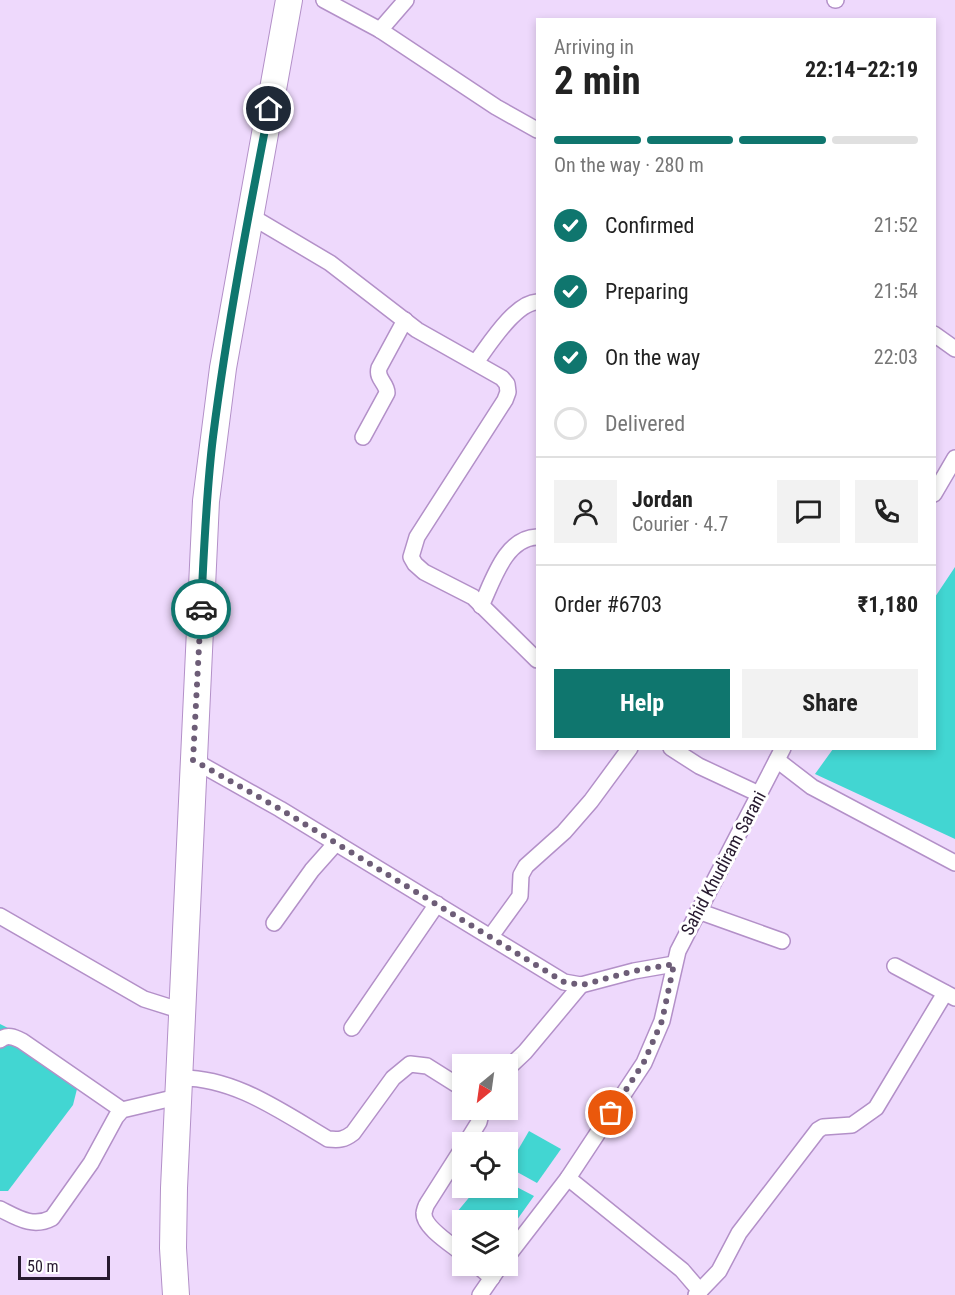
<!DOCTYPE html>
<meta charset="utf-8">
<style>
:root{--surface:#fff;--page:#f2f2f2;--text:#222;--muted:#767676;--line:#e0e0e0;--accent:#0f766e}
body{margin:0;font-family:"Roboto Condensed",sans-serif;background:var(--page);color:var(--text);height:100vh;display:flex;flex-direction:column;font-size:22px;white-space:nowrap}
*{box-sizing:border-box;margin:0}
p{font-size:20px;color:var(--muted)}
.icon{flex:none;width:33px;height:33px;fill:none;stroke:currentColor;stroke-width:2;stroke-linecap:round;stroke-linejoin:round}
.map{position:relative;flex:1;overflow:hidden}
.side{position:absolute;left:536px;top:18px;width:400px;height:732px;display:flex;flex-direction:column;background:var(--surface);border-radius:0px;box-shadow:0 3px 9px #0003}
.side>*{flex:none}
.needle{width:39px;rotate:209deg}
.controls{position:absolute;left:452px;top:1054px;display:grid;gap:12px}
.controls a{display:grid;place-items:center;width:66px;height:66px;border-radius:0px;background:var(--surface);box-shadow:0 3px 9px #0003;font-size:30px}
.scale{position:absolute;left:18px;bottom:15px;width:92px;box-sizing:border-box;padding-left:6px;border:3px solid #271a2f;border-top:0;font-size:16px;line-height:21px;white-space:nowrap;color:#271a2f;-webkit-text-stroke:4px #fff;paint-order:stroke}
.pin{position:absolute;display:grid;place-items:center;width:51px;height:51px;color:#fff;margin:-26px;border:3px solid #fff;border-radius:50%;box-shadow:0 2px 6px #0007}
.courier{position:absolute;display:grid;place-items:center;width:60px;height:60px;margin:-30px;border:4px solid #0f766e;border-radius:50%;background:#fff;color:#222;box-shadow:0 2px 8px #0007}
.head em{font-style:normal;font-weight:700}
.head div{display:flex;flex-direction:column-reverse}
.head{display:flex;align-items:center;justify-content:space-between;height:102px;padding:0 18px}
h1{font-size:39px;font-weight:700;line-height:45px}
.bar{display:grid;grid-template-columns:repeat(4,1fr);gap:9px 6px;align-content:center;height:72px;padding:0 18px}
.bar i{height:8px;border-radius:4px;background:var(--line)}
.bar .current{background:var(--accent)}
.bar p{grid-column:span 4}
.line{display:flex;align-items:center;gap:15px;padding:0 18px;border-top:2px solid var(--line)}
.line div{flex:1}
.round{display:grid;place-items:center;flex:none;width:63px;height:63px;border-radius:0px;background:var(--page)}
ol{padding:0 18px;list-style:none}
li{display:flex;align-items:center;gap:18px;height:66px}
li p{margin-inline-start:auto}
li .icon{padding:6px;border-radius:50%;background:var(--accent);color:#fff;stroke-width:4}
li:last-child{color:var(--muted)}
li i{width:33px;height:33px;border:3px solid var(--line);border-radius:50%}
.primary-button{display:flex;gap:12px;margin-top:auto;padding:12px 18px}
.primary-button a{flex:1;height:69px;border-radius:0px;background:var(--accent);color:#fff;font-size:24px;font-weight:700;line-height:69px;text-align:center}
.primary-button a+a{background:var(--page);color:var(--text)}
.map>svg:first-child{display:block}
</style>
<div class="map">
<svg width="955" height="1295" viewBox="0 0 955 1295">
<rect width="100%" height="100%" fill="#eed9fc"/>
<g fill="#42d6d2">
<polygon points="955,567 955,839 815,774 833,749 934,748 935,597"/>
<polygon points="0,1024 24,1036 80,1077 73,1105 8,1191 0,1191"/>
<polygon points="529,1131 561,1149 537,1183 508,1167"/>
<polygon points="507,1182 534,1196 507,1234 507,1221 466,1221 457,1212 477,1188 507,1188"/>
</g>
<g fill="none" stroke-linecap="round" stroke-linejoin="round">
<g stroke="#b390c8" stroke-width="18">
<g id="street">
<polyline points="324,0 380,30 496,107 537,130"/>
<polyline points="835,0 836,0"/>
<polyline points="380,30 406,0"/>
<polyline points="249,215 330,263 417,330 502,378 507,384 508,392 505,400 417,537 411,557 415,564 424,572 473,597 537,660"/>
<polyline points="934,334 955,349"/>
<path d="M 476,362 C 489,345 515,303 537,302"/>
<path d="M 363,437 L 387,393 C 387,383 376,379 379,368 L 405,320"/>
<polyline points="934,494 955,458"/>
<path d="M 481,606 C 493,581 505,538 537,537"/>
<polyline points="671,748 699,766 759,794"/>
<polyline points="193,760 280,809 564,982 581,985 634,971 674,964"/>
<polyline points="777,760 812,787 955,863"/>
<polyline points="698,911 782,941"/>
<polyline points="0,916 144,999 182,1011"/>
<polyline points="274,923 312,870 336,843"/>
<polyline points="491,936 520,896 521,875 526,866 564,832 591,801 630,748"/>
<polyline points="895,966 955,998"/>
<polyline points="352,1028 437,904"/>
<path d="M 0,1040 C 7,1034 14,1037 22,1041 L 122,1110"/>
<polyline points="507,1069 525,1052 581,985"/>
<path d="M 178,1078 C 233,1076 282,1112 328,1139 C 339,1140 344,1140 353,1133 L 393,1078 L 410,1064 L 427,1066 L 462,1088"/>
<polyline points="466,1143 479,1122 482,1110"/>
<path d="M 462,1149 L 427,1204 C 426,1205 424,1212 424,1213 C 423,1227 452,1245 462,1253"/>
<polyline points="568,1178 682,1270 700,1291"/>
<path d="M 0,1209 C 18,1218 33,1228 52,1218 L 91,1163 L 116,1117 L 122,1110 L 177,1097"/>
<polyline points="507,1257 568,1178 644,1063 662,1021 678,951 783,748"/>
<polyline points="478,1266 492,1278"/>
<polyline points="480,1295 500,1266"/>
<polyline points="696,1295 719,1271 739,1233 818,1130 823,1127 852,1125 876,1108 945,993"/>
</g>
</g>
<g stroke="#b390c8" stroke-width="28">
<polyline id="highway" points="176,1295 173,1248 174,1188 206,501 223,368 289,0"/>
</g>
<use href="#street" stroke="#fff" stroke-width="15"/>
<use href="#highway" stroke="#fff" stroke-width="26"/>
</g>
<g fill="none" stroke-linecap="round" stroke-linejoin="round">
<polyline stroke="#6d5d77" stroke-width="6" stroke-dasharray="0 10.8" points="201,609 193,760 280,809 564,982 582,985 634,971 674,964 662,1021 644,1062 611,1113"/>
<path stroke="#0f766e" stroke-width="8" d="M 201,609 C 204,551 206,494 213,437 C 227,327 248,217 269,109"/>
</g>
<g text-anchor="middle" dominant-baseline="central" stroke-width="6" stroke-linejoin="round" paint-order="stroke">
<g font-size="18" fill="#271a2f" stroke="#fff">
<text transform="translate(723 863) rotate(-62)">Sahid Khudiram Sarani</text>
</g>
</g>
</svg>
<div class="controls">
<a><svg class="needle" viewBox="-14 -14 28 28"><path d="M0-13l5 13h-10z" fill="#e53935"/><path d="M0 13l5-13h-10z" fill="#767676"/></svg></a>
<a><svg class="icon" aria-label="locate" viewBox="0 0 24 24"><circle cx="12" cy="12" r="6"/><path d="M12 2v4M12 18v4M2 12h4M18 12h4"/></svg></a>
<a><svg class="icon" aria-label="layers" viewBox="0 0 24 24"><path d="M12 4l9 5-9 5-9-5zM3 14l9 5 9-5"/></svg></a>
</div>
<div class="scale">50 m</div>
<div class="pin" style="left:611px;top:1113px;background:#ea580c"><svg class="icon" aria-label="bag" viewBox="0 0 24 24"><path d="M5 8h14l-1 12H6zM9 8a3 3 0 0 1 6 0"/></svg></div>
<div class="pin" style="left:269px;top:109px;background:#1f2937"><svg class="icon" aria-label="home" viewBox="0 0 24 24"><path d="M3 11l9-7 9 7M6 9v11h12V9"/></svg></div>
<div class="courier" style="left:201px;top:609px"><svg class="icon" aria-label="car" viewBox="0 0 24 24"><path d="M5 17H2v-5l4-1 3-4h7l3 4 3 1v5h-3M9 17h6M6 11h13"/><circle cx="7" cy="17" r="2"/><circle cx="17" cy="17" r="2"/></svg></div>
<section class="side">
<div class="head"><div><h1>2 min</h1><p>Arriving in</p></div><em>22:14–22:19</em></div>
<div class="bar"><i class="current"></i><i class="current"></i><i class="current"></i><i></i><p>On the way · 280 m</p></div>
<ol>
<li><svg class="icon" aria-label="check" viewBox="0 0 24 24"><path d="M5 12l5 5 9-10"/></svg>Confirmed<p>21:52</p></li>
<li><svg class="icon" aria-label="check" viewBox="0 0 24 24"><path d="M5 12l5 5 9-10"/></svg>Preparing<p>21:54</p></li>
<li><svg class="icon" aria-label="check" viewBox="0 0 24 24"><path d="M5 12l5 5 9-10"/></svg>On the way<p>22:03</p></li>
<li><i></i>Delivered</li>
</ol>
<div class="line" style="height:108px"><a class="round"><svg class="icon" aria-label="person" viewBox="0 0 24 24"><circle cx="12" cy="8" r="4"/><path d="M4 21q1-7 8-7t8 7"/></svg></a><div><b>Jordan</b><p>Courier · 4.7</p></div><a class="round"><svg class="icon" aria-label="chat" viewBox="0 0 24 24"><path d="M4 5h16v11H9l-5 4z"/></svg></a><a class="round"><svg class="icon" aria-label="phone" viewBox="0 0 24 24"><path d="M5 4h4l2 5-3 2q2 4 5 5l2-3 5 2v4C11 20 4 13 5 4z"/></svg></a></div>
<div class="line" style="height:78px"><div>Order #6703</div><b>₹1,180</b></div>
<div class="primary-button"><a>Help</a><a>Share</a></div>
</section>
</div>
